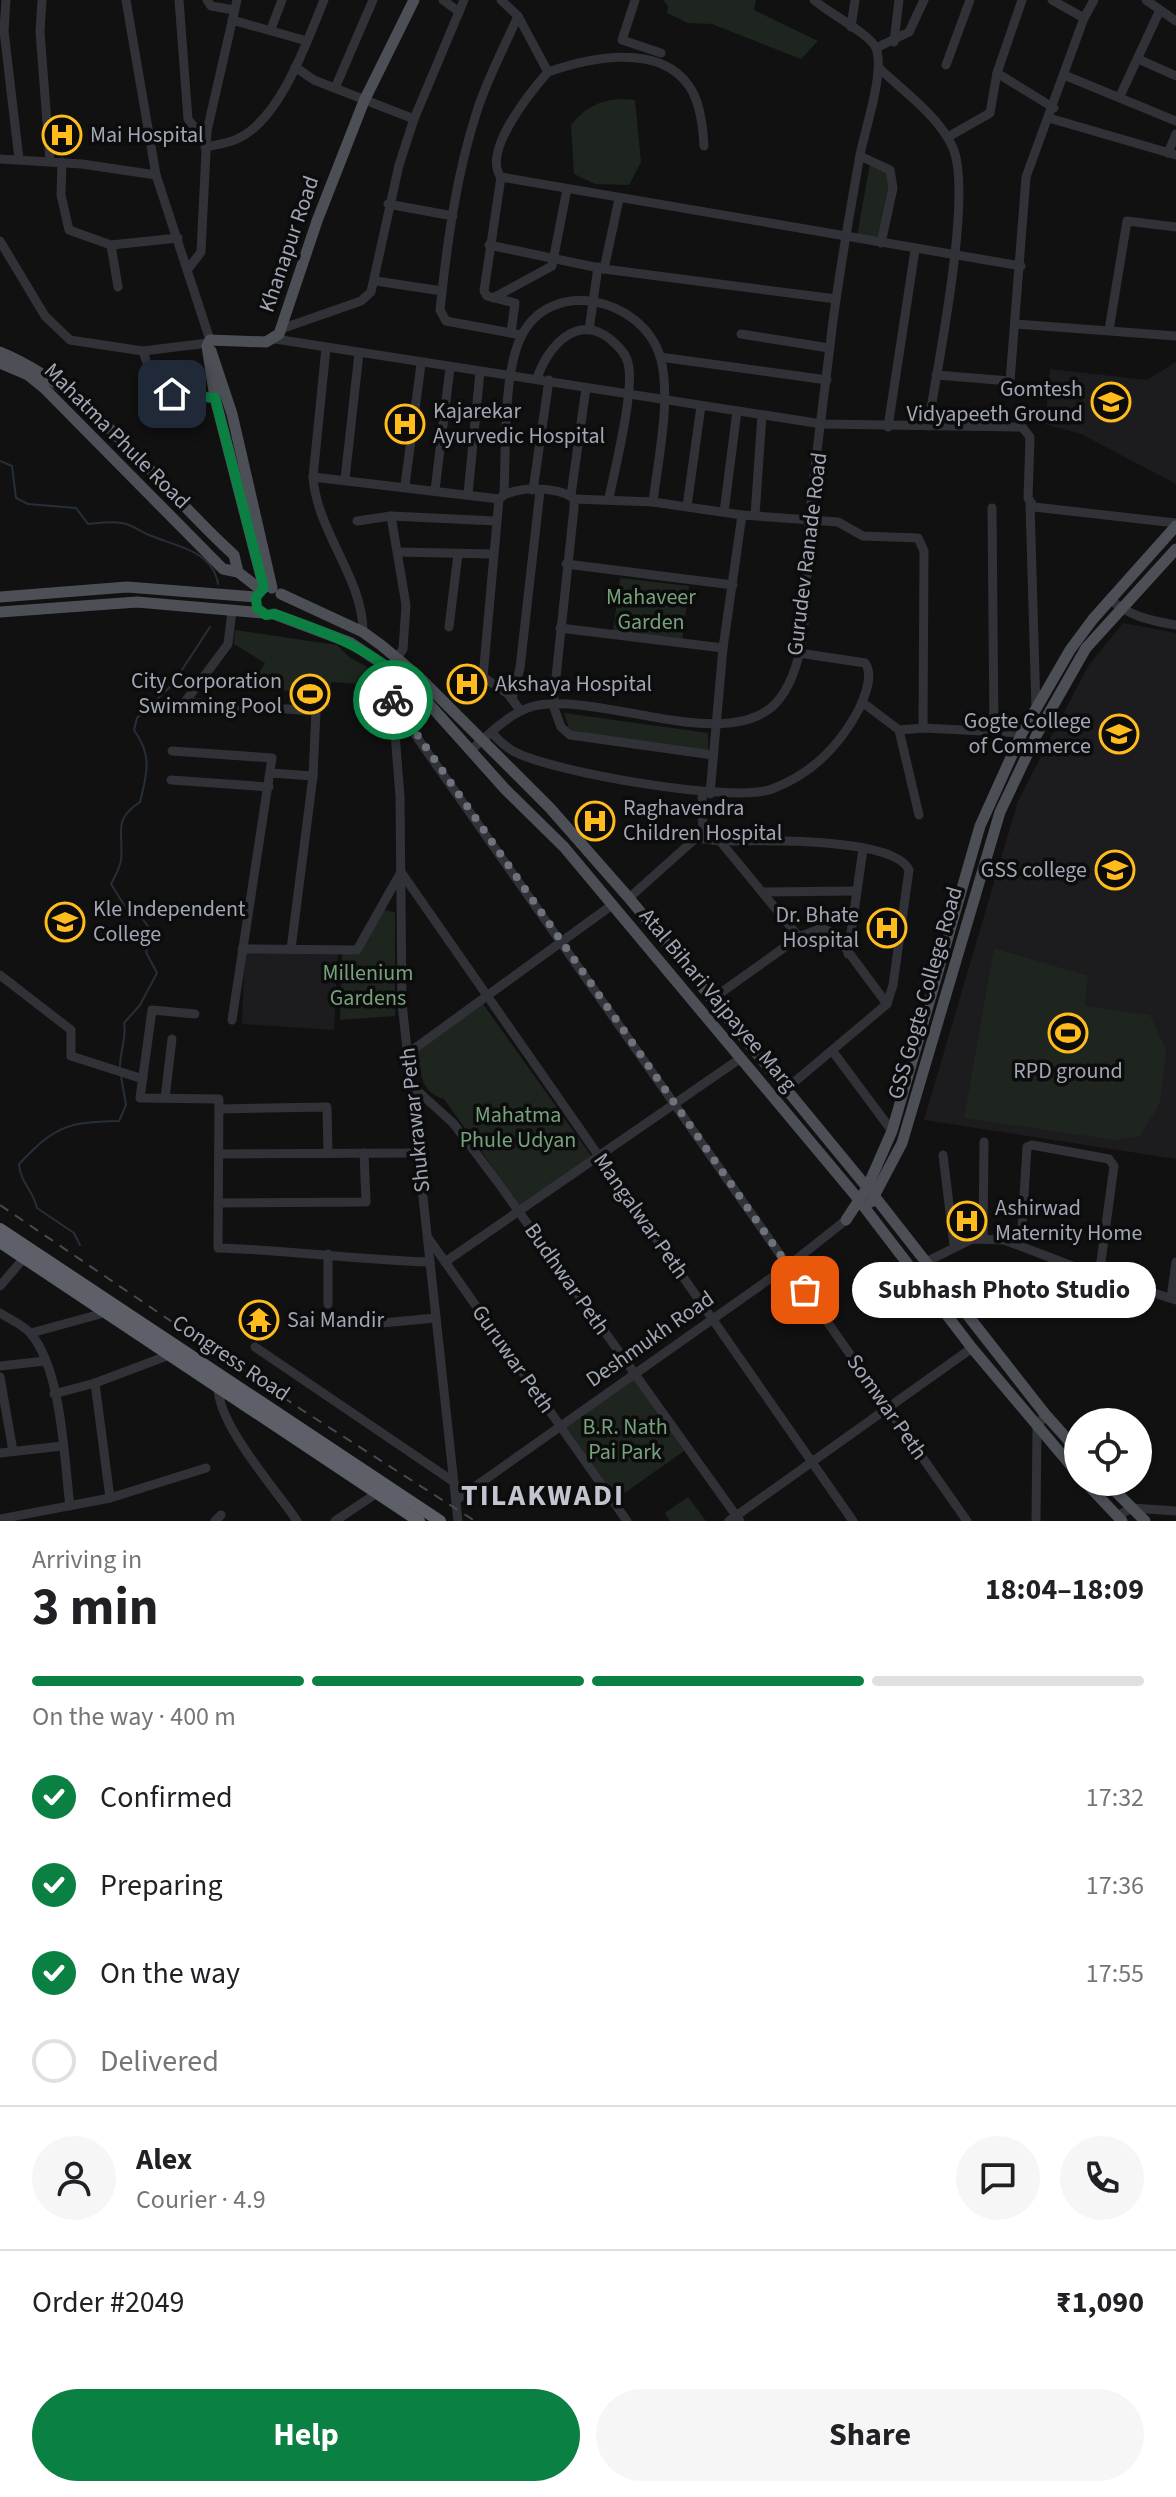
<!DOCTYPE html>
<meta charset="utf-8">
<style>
:root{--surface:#fff;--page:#f6f6f6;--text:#202124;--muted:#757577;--line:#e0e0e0;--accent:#0b8043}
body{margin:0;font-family:"Source Sans 3",sans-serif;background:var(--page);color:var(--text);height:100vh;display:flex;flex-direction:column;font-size:30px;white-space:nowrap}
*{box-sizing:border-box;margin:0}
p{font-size:26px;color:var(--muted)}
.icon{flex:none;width:44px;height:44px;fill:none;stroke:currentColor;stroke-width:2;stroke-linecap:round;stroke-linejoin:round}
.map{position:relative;height:1521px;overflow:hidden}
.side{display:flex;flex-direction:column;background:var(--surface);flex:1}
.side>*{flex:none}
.controls{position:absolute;left:1064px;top:1408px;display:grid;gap:16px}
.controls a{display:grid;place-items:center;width:88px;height:88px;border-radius:50%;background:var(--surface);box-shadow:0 2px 6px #0004;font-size:40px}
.pin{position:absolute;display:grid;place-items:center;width:68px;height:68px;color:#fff;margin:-34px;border-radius:16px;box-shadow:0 4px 12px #0006}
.courier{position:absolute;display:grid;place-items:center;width:80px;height:80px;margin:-40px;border:6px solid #0b8043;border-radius:50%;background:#fff;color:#222;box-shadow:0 2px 10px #0007}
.bubble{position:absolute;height:56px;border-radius:28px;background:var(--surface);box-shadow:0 2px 6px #0004;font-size:26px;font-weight:700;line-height:56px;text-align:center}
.summary em{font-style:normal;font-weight:700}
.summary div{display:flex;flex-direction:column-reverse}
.summary{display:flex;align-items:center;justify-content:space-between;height:136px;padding:0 32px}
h1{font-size:52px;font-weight:700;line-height:60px}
.bar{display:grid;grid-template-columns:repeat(4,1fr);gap:12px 8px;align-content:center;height:96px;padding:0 32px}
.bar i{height:10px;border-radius:6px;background:var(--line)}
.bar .active{background:var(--accent)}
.bar p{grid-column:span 4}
.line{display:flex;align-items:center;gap:20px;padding:0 32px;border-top:2px solid var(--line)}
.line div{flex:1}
.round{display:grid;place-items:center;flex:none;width:84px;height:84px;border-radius:42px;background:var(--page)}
ol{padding:0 32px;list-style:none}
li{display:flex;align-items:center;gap:24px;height:88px}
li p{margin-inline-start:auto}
li .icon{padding:8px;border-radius:50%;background:var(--accent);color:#fff;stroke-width:4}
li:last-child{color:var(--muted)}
li i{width:44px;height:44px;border:4px solid var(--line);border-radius:50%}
.action{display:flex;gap:16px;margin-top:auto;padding:16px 32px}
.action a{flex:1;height:92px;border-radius:48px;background:var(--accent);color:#fff;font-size:32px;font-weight:700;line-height:92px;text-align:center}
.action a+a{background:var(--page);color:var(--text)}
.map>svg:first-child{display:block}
</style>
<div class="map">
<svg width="1176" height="1521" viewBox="0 0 1176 1521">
<rect width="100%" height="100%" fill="#111112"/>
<g fill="#1c1c1f">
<polygon points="1176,362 1176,484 1081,434 1045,424 1050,369 1147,380"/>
<polygon points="1123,623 1176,633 1176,1159 924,1120 1018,801 1088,666"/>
<polygon points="245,950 338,952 334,1030 242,1024"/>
</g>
<g fill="#1d251e">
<polygon points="663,0 756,0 754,10 818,41 801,59 712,24 688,23 667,13 668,6"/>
<path d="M 620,99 L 635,100 L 641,162 L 629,185 L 595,184 L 574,174 L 571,125 C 585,108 597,101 620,99 Z"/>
<polygon points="870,163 887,171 890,188 879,240 857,236"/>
<polygon points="620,578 689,586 682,641 613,632"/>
<polygon points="235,630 337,645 349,657 378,673 376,685 331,682 329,706 289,702 290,691 271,689 258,675 265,663 234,644"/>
<polygon points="360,693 380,694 383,717 359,718"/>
<polygon points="564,713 708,733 708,755 570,732"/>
<polygon points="383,910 395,912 395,1016 340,1020 342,954 358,954"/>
<polygon points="994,948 1088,976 1085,1006 1150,1015 1166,1050 1160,1103 1140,1136 1115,1140 964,1118"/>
<path d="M 483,1004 L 592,1157 L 522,1208 L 444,1099 C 420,1092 421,1073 418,1051 Z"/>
<polygon points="635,1379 684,1451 616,1499 567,1427"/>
<polygon points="688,1497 706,1521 670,1521 665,1513"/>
</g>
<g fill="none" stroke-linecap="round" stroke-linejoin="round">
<g stroke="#262f37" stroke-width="2">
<path d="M 0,461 L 12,466 L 16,498 L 28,504 L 76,508 L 88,524 C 99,523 115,520 126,524 C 134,526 141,532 149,535 C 174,546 213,550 218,584"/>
<path d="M 120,1066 C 120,1050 127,1039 124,1023 L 140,1005 L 157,973 L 146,952 L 154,934 L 141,917 L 129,913 L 111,884 C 115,876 120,868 121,860 C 124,832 112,820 140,802 C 147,774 153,756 134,730 L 137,718 L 172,685 L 210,627"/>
<path d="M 80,1245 L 74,1233 L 37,1208 C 33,1190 20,1182 19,1164 C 55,1126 67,1122 119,1121 L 126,1105 L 121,1076"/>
</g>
<g stroke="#313238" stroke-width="9">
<polyline points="6,0 4,31 19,159"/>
<polyline points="42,0 40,32 50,161"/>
<polyline points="126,0 156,175 210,340"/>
<polyline points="179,0 188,119 194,127 207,131"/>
<polyline points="207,0 211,6 234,10"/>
<polyline points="443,0 459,12"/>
<path d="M 501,0 L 518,16 L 548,72 C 588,58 659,42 689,86 C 700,101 703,127 704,146"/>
<polyline points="635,0 622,40 661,53"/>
<polyline points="1052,0 1084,18"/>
<polyline points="1146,0 1176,21"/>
<path d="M 518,16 C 504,48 487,79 477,111 C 456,175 447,244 440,310 L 446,321 L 521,335"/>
<polyline points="232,20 307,41"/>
<polyline points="851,27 855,0"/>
<polyline points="271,29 282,0"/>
<polyline points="894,42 899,0"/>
<polyline points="876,48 909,32 924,0"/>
<polyline points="1138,59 1176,76"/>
<polyline points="946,65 970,0"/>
<polyline points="295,67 314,80 414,119"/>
<path d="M 879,68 C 903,91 940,117 953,148 C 973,195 937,369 928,426"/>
<path d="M 548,72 C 532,90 481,152 501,177 L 1021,266"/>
<polyline points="997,73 1054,108"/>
<polyline points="1064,75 1176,121"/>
<polyline points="335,88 373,0"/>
<polyline points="1120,96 1160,10"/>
<polyline points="1049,118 1176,155"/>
<polyline points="948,137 990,113 997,73 1022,0"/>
<path d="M 205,147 C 217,145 231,143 241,137 C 282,115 307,41 324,0"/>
<polyline points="1168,153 1176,134"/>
<polyline points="860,156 890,170 893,188 881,243"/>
<polyline points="0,159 82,164 156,175"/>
<polyline points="62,162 61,195 69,230 111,245 118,287"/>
<polyline points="501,177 484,291 487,296 515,303 511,333"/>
<polyline points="388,204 453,216"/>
<polyline points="0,241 45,316 70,340 143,351 208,343"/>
<polyline points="111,245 178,238"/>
<polyline points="489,245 604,269 836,299"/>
<polyline points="188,269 201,252 207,131 237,0"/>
<polyline points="604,269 619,199"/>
<polyline points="376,281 442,291"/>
<polyline points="493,298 552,266 567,189"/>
<polyline points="1016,324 1176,336"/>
<polyline points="281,329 361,301 371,292 399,165 414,119 464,0"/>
<polyline points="589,330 598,267"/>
<polyline points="1109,330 1127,221 1176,227"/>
<polyline points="741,334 829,348"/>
<polyline points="275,339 822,424 1022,427 1030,437 1028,498 1034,507 1176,523"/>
<path d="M 326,348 L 313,477 C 317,532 363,578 363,632"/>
<path d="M 143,351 C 157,397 170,396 215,398"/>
<polyline points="660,357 827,380"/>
<polyline points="936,375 1010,381 1026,177 1084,18 1094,0"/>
<path d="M 537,378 C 547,348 577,312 610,339 C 617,345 626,353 628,363 C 635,390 615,468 609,498"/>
<polyline points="888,427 915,250"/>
<polyline points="313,477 499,499"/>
<polyline points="345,479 359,353"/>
<polyline points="405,485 421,364"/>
<polyline points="435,490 450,368"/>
<polyline points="533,490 549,380"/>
<polyline points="468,494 480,372"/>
<path d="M 504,494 C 506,452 503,373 521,337 C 550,276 642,298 660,356 C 672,396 658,460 653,502"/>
<polyline points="571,495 586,388"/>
<polyline points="574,499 653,502 742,515 838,522 863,536 918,538 924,551 923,728"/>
<polyline points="1030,504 1036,709"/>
<polyline points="687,506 701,406"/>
<polyline points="992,508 994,731"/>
<polyline points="724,512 737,411"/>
<polyline points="755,515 762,415"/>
<polyline points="391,516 406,605 403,649 390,669 400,797 402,1003 458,1521"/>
<polyline points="357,521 391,516 496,521"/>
<polyline points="399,552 492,554"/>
<polyline points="566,564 733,585"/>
<path d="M 1110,599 C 1128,616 1152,621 1176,625"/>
<polyline points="449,627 458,554"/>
<polyline points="560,628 723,648"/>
<polyline points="512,699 520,668 540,491"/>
<polyline points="185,702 316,711 313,776 291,949"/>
<polyline points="185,702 228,644 232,611"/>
<polyline points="862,702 899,730 919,815"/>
<polyline points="395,706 967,1521"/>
<path d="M 520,710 L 508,694 L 483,677 L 499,499 C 512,485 561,486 574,499 L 574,508 L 553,705 L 561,727 L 570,735 L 713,755"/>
<polyline points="899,730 923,728 1022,733"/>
<path d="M 492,733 C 499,740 506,748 515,752 C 553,772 734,804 772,789 C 812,774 839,747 859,709 C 865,696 874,675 865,663 L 799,653"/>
<polyline points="172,751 272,758 232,1020"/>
<path d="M 470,751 C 488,735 510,712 534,706 C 599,691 727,755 776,703 C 814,661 804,573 809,521 C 815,463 823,404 830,346 C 837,282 849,218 860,155 C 865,129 885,72 876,48 C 870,34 827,12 814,0"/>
<polyline points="271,773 313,776"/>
<polyline points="171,780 269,787"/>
<polyline points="702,792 703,836"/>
<polyline points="710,794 723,648 742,515"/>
<path d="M 720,841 C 755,841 894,836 909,870 L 893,985 L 887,1004 L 786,1089"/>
<polyline points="764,892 856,891"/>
<polyline points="629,898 696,838 720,841 799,937"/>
<polyline points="242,949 357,950 401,872 853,1521"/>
<polyline points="848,954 863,849"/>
<polyline points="0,975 71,1030 71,1056 143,1079"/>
<polyline points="712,999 799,937 822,928 835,934 887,1004"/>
<path d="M 195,1014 L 152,1010 L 140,1098 L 219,1099 L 218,1248 C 289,1250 359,1260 430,1262"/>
<polyline points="834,1053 892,1131"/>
<polyline points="407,1054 612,905"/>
<polyline points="411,1085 453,1123 497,1181 740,1521"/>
<polyline points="165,1098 172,1039"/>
<polyline points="219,1109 327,1107 328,1153"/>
<polyline points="219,1154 419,1153"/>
<polyline points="943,1155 954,1245"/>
<polyline points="218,1203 366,1202 364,1153"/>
<polyline points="983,1237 984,1142"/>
<polyline points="429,1239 627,1521"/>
<polyline points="1021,1245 1027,1147 1032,1145 1109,1159 1114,1166 1099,1276"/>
<polyline points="328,1254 328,1304"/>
<polyline points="445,1262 741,1058"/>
<polyline points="924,1263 972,1239 1004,1240 1099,1276 1176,1300"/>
<polyline points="0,1286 24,1258"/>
<polyline points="1171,1298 1176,1262"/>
<path d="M 0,1313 C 9,1319 24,1325 31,1334 C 62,1371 64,1459 70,1506"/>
<polyline points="360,1325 436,1318"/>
<polyline points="31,1333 104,1313"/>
<polyline points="255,1347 454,1482"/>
<polyline points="0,1366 45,1361"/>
<polyline points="0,1377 13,1451"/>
<path d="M 218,1387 C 218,1425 275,1488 297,1521"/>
<polyline points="54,1394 95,1383 172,1354"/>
<polyline points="0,1453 62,1446"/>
<polyline points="110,1498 206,1468"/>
<polyline points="456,1500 788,1266 846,1220"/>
<polyline points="1117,1516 1132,1508 1176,1511"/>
<polyline points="0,1519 110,1498 95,1383"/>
<polyline points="215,1521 221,1515"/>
<polyline points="335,1521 377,1493"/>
<polyline points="729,1521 972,1348"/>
<polyline points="1036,1521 1037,1428 1045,1414"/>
</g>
<g stroke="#4d4f57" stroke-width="11">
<polyline points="211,351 232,414 272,588"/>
<path d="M 0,352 C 95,391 159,488 234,555 L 238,572 L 261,590"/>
<polyline points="0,363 28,375 44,388 223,569 238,572"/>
<polyline points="264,588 215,398 207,346 210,340 266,342 279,334 317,221 364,101 414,0"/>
<polyline points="281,594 363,632 381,645 418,676 550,808 629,898 875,1197 1045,1414 1078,1451"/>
<polyline points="0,597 127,587 256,597"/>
<polyline points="0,612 137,602 263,613"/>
<polyline points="274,614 351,643 390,669 421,695 505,789 564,847 855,1195 972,1348 1078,1474"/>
<polyline points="871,1202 902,1143 1000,812 1037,734 1086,648 1176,549"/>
<polyline points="846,1220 867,1188 892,1131 980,826 1022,733 1070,650 1093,619 1176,526"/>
<polyline points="1085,1482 1122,1521"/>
<polyline points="1106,1482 1145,1521"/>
</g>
<g stroke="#5d6069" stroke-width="12">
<polyline points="0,1229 440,1521"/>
<polyline points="0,1242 419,1521"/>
</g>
<polyline stroke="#484a51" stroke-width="2" stroke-dasharray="10 8" stroke-linecap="butt" points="0,1205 302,1410 475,1521"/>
</g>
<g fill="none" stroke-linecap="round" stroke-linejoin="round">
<polyline stroke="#6e727b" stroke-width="8" stroke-dasharray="0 14.4" points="393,700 805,1290"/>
<path stroke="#0b8043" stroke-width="10" d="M 172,394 L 215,398 L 264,588 L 256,597 L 257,608 L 266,615 L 274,614 C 316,629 355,642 390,669 L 393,700"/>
</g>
<defs>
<g id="hospital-ring" transform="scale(2)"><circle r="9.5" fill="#0c0c0d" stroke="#ffbc1c" stroke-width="1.5"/><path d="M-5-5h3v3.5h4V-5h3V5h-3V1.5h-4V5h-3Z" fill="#ffbc1c"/></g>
<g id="university-ring" transform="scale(2)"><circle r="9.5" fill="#0c0c0d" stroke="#ffbc1c" stroke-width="1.5"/><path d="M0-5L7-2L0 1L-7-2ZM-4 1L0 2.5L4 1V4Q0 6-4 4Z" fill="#ffbc1c"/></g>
<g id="stadium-ring" transform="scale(2)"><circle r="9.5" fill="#0c0c0d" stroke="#ffbc1c" stroke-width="1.5"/><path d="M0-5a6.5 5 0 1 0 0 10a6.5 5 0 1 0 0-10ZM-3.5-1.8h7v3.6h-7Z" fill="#ffbc1c"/></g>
<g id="temple-ring" transform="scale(2)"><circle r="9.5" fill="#0c0c0d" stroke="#ffbc1c" stroke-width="1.5"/><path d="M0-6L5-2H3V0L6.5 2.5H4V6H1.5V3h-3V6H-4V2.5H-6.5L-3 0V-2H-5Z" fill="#ffbc1c"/></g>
</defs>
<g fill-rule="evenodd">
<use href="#hospital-ring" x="62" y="135"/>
<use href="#university-ring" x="1111" y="402"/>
<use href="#hospital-ring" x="405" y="424"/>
<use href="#hospital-ring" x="467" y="684"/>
<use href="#stadium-ring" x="310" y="694"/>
<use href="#university-ring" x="1119" y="734"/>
<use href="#hospital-ring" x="595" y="821"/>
<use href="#university-ring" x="1115" y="870"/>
<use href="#university-ring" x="65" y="922"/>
<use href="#hospital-ring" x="887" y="928"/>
<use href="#stadium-ring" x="1068" y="1033"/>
<use href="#hospital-ring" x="967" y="1221"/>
<use href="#temple-ring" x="259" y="1320"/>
</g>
<g text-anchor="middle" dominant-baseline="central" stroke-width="7" stroke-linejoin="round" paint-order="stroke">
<g font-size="22" fill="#a0a6b4" stroke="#0c0c0d" text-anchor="start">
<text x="90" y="135">Mai Hospital</text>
<text x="1083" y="389" text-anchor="end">Gomtesh<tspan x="1083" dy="25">Vidyapeeth Ground</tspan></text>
<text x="433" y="411">Kajarekar<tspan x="433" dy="25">Ayurvedic Hospital</tspan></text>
<text x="282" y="681" text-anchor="end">City Corporation<tspan x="282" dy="25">Swimming Pool</tspan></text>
<text x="495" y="684">Akshaya Hospital</text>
<text x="1091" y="721" text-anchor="end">Gogte College<tspan x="1091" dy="25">of Commerce</tspan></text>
<text x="623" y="808">Raghavendra<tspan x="623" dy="25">Children Hospital</tspan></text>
<text x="1087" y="870" text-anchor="end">GSS college</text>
<text x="93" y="909">Kle Independent<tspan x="93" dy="25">College</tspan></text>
<text x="859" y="915" text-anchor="end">Dr. Bhate<tspan x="859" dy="25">Hospital</tspan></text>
<text x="1068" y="1071" text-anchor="middle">RPD ground</text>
<text x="995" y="1208">Ashirwad<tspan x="995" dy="25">Maternity Home</tspan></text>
<text x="287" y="1320">Sai Mandir</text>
</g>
<g font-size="22" fill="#a0a6b4" stroke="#0c0c0d">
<text transform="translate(289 244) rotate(-71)">Khanapur Road</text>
<text transform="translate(117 436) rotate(45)">Mahatma Phule Road</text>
<text transform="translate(807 554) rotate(-83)">Gurudev Ranade Road</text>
<text transform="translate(925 993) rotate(-74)">GSS Gogte College Road</text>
<text transform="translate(718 1000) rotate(50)">Atal Bihari Vajpayee Marg</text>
<text transform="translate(415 1120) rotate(-96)">Shukrawar Peth</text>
<text transform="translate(641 1216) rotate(55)">Mangalwar Peth</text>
<text transform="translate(567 1279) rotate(55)">Budhwar Peth</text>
<text transform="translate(650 1339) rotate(-35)">Deshmukh Road</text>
<text transform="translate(231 1358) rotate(34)">Congress Road</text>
<text transform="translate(513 1359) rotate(55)">Guruwar Peth</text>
<text transform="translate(887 1407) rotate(55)">Somwar Peth</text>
</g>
<g font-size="22" fill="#75a27a" stroke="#0c0c0d">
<text x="651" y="597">Mahaveer<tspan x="651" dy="25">Garden</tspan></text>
<text x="368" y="973">Millenium<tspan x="368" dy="25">Gardens</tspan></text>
<text x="518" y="1115">Mahatma<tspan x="518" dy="25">Phule Udyan</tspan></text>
<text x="625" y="1427">B.R. Nath<tspan x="625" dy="25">Pai Park</tspan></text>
</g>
<g font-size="30" font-weight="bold" letter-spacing="2" fill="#c2c5d0" stroke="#0c0c0d">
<text x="543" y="1495">TILAKWADI</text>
</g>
</g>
</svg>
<div class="controls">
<a><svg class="icon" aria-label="locate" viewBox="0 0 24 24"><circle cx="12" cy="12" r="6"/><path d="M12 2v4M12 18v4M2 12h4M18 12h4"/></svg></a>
</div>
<div class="pin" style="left:805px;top:1290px;background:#ea580c"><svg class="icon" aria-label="bag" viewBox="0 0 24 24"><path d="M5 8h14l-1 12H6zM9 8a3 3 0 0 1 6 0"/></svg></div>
<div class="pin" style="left:172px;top:394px;background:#1f2937"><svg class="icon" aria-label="home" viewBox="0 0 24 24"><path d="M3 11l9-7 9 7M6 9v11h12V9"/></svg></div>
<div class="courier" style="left:393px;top:700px"><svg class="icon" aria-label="bike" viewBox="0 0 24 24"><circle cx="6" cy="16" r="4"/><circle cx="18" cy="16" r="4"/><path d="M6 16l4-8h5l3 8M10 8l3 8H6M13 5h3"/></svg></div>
<div class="bubble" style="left:852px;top:1262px;width:304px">Subhash Photo Studio</div>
</div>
<section class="side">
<div class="summary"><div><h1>3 min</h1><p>Arriving in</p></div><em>18:04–18:09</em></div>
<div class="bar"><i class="active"></i><i class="active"></i><i class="active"></i><i></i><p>On the way · 400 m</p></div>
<ol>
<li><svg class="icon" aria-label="check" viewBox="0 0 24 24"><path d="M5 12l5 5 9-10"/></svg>Confirmed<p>17:32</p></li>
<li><svg class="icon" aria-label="check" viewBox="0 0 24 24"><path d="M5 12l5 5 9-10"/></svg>Preparing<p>17:36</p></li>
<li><svg class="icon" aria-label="check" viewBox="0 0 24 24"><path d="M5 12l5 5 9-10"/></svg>On the way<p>17:55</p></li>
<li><i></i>Delivered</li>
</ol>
<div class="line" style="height:144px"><a class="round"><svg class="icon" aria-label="person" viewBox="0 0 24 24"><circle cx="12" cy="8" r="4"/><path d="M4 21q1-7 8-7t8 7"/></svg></a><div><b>Alex</b><p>Courier · 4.9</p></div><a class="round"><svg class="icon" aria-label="chat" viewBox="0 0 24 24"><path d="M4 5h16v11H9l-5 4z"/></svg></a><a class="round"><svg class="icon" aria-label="phone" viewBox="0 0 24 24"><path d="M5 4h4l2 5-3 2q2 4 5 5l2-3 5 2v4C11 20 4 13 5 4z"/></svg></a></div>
<div class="line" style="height:104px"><div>Order #2049</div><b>₹1,090</b></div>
<div class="action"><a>Help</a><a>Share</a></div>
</section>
